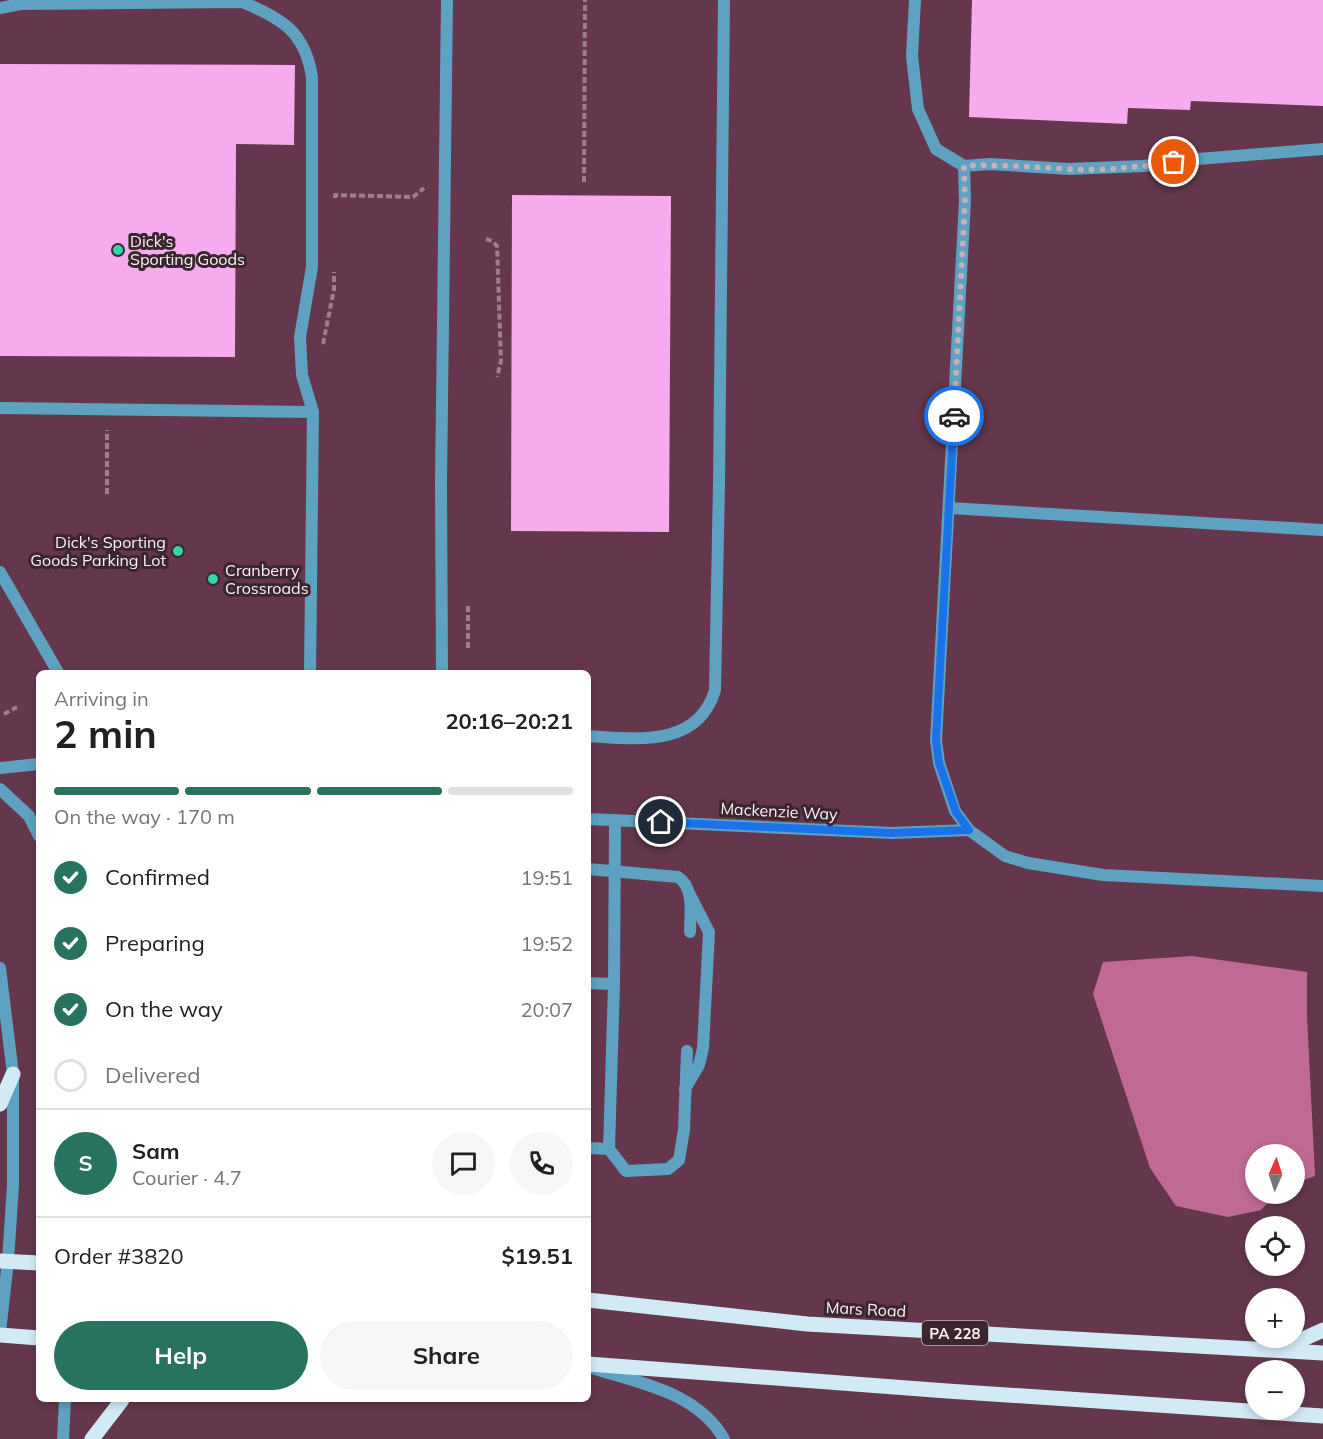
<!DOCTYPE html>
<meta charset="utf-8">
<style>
:root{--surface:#fff;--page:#f6f6f6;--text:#202124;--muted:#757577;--line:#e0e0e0;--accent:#287260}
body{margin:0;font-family:Mulish,sans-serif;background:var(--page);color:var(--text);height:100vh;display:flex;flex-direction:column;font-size:22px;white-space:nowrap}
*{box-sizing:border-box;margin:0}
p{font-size:20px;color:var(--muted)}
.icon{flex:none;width:33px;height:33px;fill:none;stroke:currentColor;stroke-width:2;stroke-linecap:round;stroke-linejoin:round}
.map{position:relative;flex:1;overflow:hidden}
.drawer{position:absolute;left:36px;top:670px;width:555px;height:732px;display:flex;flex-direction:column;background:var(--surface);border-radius:9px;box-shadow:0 3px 9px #0003}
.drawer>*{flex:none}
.needle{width:39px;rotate:3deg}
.tools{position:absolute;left:1245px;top:1144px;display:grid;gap:12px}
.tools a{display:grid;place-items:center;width:60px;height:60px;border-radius:50%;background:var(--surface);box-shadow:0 3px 9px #0003;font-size:30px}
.pin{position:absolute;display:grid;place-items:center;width:51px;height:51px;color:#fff;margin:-26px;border:3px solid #fff;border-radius:50%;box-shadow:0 2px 6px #0007}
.courier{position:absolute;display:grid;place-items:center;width:60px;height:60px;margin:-30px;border:4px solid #1a73e8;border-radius:50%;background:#fff;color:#222;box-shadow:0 2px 8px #0007}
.summary em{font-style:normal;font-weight:700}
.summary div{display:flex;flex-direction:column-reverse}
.summary{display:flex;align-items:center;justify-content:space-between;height:102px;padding:0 18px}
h1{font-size:39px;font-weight:700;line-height:45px}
.bar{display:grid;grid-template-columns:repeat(4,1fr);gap:9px 6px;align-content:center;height:72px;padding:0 18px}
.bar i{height:8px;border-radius:4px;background:var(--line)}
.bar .active{background:var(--accent)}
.bar p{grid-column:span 4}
.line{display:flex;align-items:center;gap:15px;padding:0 18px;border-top:2px solid var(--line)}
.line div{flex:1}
.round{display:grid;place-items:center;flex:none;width:63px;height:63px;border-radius:32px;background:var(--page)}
ol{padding:0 18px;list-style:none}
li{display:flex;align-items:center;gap:18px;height:66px}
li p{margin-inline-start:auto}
li .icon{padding:6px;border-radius:50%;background:var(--accent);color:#fff;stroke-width:4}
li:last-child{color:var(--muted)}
li i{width:33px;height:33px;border:3px solid var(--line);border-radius:50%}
.cta{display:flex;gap:12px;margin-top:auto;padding:12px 18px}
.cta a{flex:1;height:69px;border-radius:36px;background:var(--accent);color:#fff;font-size:24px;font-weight:700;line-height:69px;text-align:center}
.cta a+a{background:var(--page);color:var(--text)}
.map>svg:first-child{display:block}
</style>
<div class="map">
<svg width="1323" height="1439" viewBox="0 0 1323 1439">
<rect width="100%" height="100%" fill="#64374d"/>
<polygon fill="#c06995" points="1192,956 1307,972 1307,1016 1315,1176 1295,1183 1294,1155 1256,1155 1256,1194 1276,1194 1261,1210 1228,1217 1176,1206 1150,1168 1093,994 1103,962"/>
<g fill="#f5abee">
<polygon points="972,0 1323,0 1323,106 1191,101 1190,110 1128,108 1127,124 969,117"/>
<polygon points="0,64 295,65 294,145 236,144 235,357 0,356"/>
<polygon points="512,195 671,196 669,532 511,531"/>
</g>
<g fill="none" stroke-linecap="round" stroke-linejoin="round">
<g stroke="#9e7e8d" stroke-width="4" stroke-dasharray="6 3" stroke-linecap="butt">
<polyline points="584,182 585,0"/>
<polyline points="335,198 335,195 413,197 424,188"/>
<polyline points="486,239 492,241 497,246 501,361 497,377"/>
<polyline points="323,344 334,289 334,272"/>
<polyline points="107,494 107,430"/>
<polyline points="468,648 468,603"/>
<polyline points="4,714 17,707"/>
</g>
<g stroke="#5ea1c0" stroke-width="12">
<polyline points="915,0 912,56 918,109 936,149 964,166"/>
<path d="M 0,8 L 20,4 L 242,2 C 282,18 305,32 312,77 L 312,267 L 300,337 L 302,375 L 313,412 L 310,674"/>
<polyline points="0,408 313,412"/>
<polyline points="949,508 1323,530"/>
<polyline points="0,572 59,674"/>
<polyline points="442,674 441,483 447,0"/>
<path d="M 588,736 C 636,739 698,748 715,690 L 719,483 L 724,0"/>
<path d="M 588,869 L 678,877 C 695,888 690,915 690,932"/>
<polyline points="588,983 614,984"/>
<polyline points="685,1089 699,1065 703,1048 709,932 689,893"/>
<polyline points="588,1148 609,1149 614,984 615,820"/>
<polyline points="609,1149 626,1171 668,1169 679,1160 684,1130 687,1051"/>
</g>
<g stroke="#5ea1c0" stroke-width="12">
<polyline points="1323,149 1198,159 1143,166 1069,169 990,164 964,166 965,200 936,740 939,763 955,811 969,830 1005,856 1028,863 1103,875 1323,886"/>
<polyline points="0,768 39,764"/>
<polyline points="588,819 892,833 969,830"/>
<path d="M 595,1369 C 641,1383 698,1393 724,1439"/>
</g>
<g stroke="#5ea1c0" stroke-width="12">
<polyline points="0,789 29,816 39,836"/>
<polyline points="0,968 13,1074 13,1185 8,1261 0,1332"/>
<polyline points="63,1439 65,1400"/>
</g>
<g stroke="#d2eaf6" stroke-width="15">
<polyline points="0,1104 13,1074"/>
<polyline points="0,1261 39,1263"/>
<polyline points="588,1300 807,1324 1323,1353"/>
<polyline points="0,1335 39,1338"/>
<polyline points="1279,1350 1323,1330"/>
<polyline points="588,1364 947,1391 1323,1416"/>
<polyline points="92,1439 122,1400"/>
</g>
</g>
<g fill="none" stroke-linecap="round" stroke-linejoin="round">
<path stroke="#c7afba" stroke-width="6" stroke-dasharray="0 10.8" d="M 954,416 L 965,200 L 964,166 C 998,164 1032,167 1067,169 C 1102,171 1139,167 1174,162"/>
<polyline stroke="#1a73e8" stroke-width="8" points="661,822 892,833 969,830 956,812 939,763 936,740 954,416"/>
</g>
<g fill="#32d4a9" stroke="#3b2630" stroke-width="2">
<circle cx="118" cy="250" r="6"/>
<circle cx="178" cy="551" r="6"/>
<circle cx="213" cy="579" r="6"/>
</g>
<g text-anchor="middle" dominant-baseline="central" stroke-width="6" stroke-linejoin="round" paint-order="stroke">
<rect fill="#3b2630" stroke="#c2b3ba" stroke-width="1.5" x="922" y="1321" width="66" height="24" rx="4.5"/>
<g font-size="15" font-weight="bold" fill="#fcf0f5">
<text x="955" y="1333">PA 228</text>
</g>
<g font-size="16" fill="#fcf0f5" stroke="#3b2630" text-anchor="start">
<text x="130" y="241">Dick's<tspan x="130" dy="18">Sporting Goods</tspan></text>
<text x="166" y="542" text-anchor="end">Dick's Sporting<tspan x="166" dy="18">Goods Parking Lot</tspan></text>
<text x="225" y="570">Cranberry<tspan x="225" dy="18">Crossroads</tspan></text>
</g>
<g font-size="16" fill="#fcf0f5" stroke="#3b2630">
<text transform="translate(779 811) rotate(3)">Mackenzie Way</text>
<text transform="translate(866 1309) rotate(3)">Mars Road</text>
</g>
</g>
</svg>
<div class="tools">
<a><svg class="needle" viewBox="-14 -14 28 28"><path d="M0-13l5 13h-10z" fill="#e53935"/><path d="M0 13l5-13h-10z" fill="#757577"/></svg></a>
<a><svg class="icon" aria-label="locate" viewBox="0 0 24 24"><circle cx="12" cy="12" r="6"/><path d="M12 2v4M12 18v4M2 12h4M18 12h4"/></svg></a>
<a>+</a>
<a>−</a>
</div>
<div class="pin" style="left:1174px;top:162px;background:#ea580c"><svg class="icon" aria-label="bag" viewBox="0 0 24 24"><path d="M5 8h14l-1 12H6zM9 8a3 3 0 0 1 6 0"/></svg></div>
<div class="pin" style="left:661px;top:822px;background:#1f2937"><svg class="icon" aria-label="home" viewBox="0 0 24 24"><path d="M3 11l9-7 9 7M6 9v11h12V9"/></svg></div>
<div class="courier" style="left:954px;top:416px"><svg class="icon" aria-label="car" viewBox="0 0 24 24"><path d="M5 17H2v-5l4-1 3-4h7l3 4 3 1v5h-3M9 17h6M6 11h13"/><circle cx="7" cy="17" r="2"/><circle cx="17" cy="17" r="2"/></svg></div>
<section class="drawer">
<div class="summary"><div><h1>2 min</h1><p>Arriving in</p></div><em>20:16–20:21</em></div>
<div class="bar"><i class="active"></i><i class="active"></i><i class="active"></i><i></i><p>On the way · 170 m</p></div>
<ol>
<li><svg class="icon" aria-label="check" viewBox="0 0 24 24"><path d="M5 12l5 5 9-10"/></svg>Confirmed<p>19:51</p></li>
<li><svg class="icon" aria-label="check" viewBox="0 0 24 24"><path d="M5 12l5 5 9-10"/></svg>Preparing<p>19:52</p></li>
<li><svg class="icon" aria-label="check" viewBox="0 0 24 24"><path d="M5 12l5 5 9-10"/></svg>On the way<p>20:07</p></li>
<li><i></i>Delivered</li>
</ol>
<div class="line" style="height:108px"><b class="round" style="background:var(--accent);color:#fff">S</b><div><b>Sam</b><p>Courier · 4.7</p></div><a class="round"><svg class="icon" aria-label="chat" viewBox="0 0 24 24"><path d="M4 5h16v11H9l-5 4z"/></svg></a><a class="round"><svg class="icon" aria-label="phone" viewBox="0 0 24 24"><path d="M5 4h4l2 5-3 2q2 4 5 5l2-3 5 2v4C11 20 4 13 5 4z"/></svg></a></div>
<div class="line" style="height:78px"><div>Order #3820</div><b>$19.51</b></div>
<div class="cta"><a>Help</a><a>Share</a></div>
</section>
</div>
